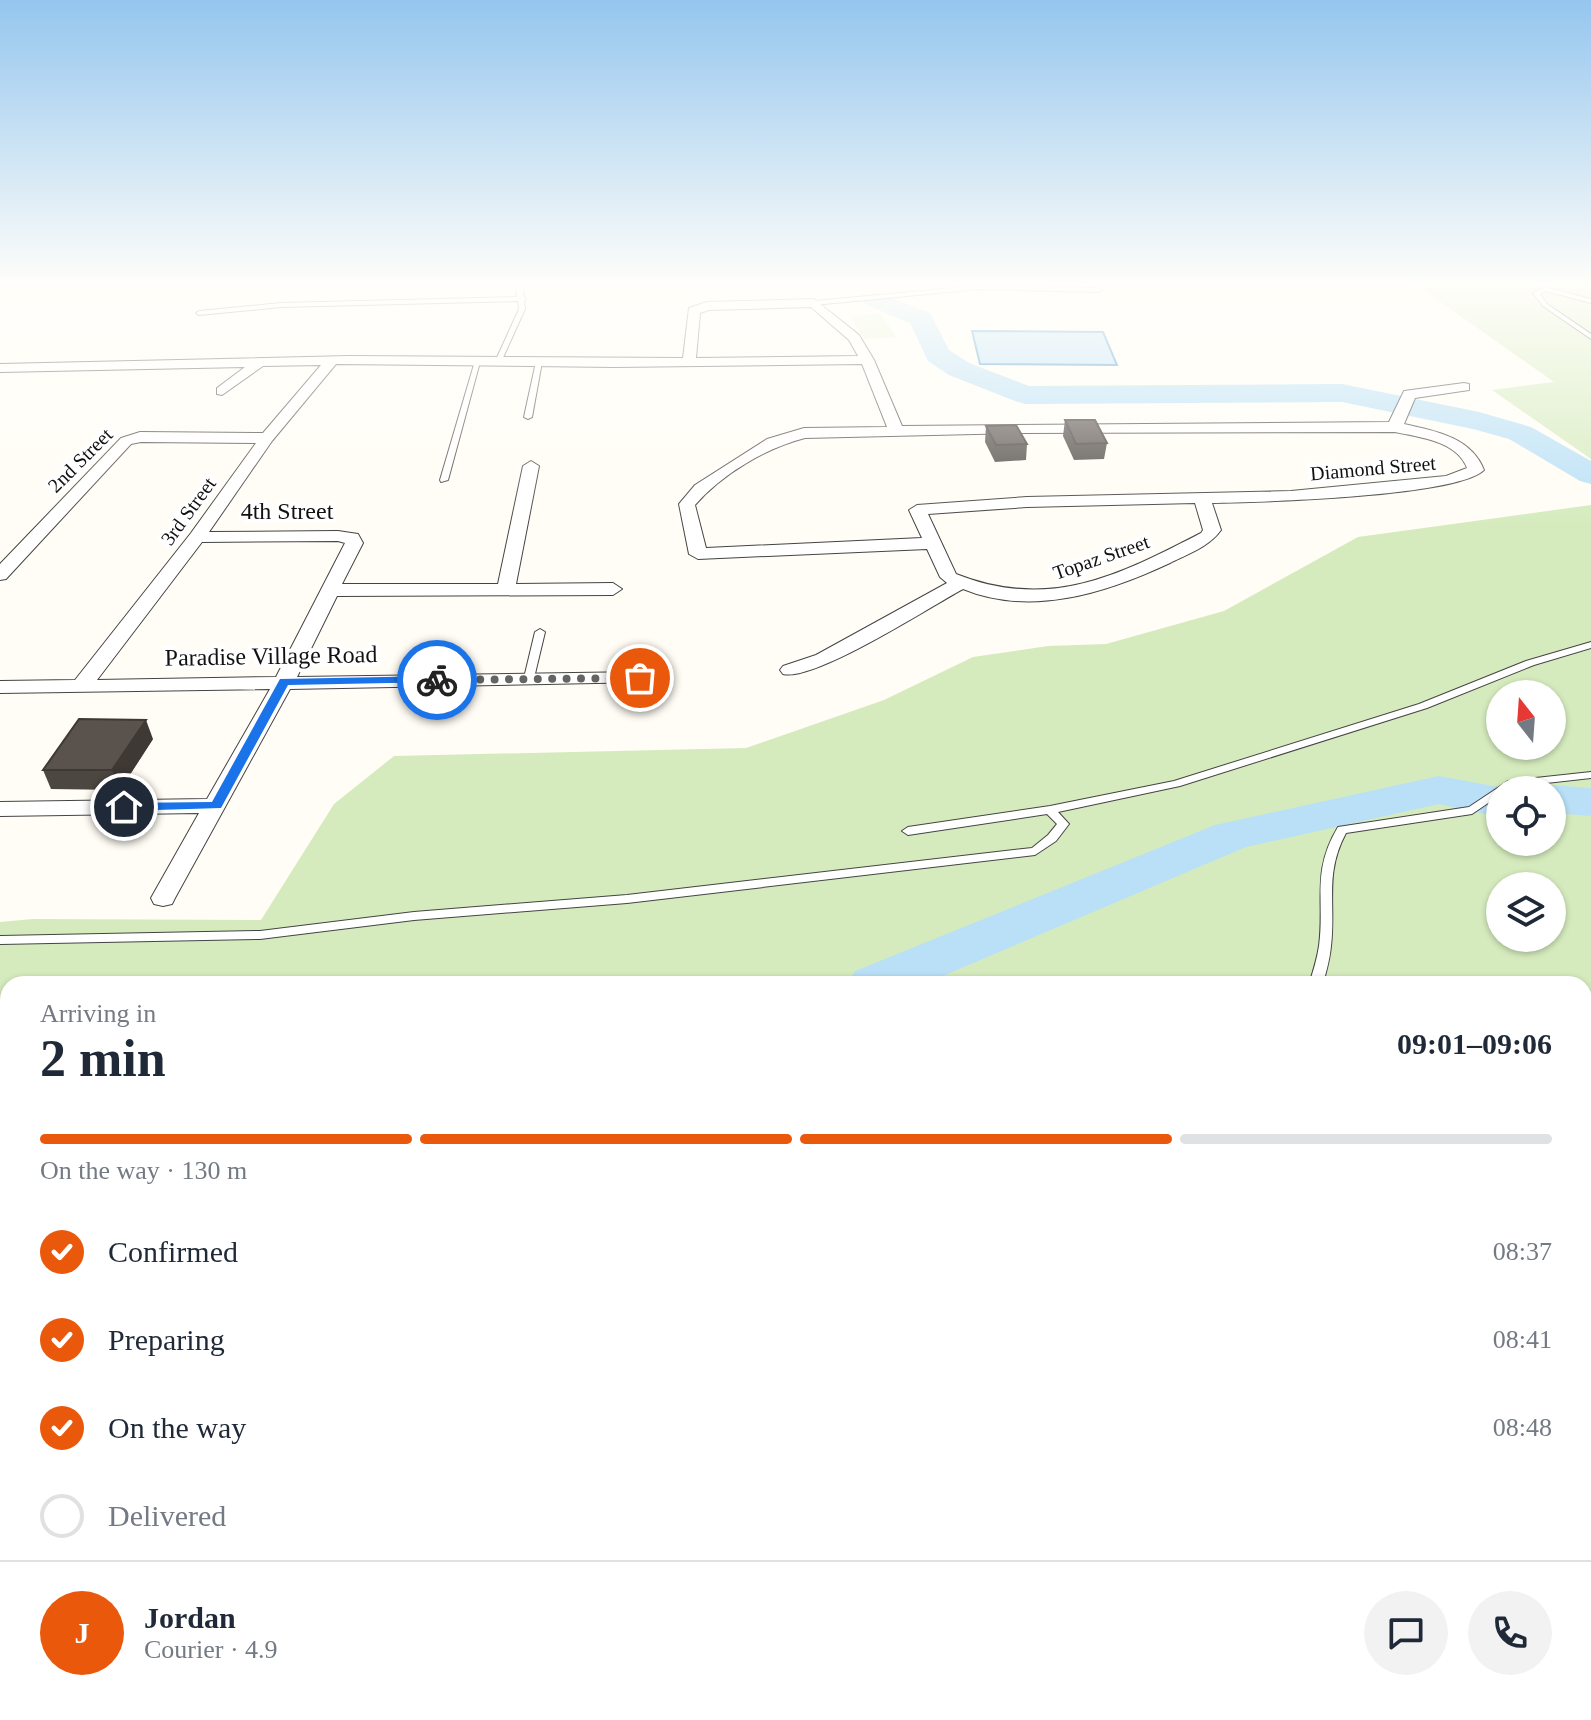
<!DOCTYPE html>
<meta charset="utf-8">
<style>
:root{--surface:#fff;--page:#f2f2f3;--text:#1f2937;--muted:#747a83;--line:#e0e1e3;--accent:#ea580c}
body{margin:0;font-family:Georgia,serif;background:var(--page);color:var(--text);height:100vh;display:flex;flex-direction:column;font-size:30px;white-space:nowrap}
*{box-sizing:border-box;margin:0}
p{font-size:26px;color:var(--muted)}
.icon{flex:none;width:44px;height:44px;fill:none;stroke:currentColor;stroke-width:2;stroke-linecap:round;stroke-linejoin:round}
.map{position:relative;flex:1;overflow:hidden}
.details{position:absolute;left:0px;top:976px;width:1592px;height:744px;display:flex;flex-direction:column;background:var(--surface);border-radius:24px 24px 0 0;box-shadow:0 2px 6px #0004}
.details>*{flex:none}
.needle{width:52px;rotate:343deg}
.tools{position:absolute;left:1486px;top:680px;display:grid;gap:16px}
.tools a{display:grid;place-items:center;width:80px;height:80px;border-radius:50%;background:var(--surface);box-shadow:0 2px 6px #0004;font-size:40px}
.pin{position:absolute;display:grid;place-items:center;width:68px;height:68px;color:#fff;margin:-34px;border:4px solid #fff;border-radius:50%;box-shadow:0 2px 8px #0007}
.courier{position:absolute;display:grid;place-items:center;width:80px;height:80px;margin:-40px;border:6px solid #1a73e8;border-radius:50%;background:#fff;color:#222;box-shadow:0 2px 10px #0007}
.headline em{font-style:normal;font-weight:700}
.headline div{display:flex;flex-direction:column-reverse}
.headline{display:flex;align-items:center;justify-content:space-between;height:136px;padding:0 40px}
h1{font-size:52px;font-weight:700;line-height:60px}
.bar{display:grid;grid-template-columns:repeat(4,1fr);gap:12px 8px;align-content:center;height:96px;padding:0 40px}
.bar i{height:10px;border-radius:6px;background:var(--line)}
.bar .on{background:var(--accent)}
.bar p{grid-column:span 4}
.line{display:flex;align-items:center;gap:20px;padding:0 40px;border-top:2px solid var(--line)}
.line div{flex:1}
.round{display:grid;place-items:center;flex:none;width:84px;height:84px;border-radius:42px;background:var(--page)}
ol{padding:0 40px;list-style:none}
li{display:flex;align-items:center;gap:24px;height:88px}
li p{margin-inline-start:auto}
li .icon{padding:8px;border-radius:50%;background:var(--accent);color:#fff;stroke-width:4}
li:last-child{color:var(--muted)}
li i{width:44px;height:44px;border:4px solid var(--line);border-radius:50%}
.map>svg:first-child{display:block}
</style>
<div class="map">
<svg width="1591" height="1720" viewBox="0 0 1591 1720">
<rect width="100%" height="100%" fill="#fffdf5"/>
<g fill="#d5ebbd" fill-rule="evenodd">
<polygon points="1418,286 1591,286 1591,459 1492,390 1554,382"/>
<path d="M 1591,505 L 1591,1720 L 0,1720 L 0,922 L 33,919 L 261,920 L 334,804 L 394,756 L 746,748 L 884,700 L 973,657 L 1048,646 L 1106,644 L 1224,611 L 1358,537 ZM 1500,694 L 1552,694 L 1552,746 L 1500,746 ZM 1500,790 L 1552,790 L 1552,842 L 1500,842 ZM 1500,886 L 1552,886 L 1552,938 L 1500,938 ZM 8,984 L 1584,984 L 1584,1712 L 8,1712 Z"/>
</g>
<polygon fill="#e6f2cf" points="881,314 896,337 864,339 851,316"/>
<g fill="#b9e0f7" stroke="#3f96cf" stroke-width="2">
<polygon points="972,331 1103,332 1117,365 980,364"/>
<polygon points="8,1434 8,1676 0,1670 0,1439"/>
</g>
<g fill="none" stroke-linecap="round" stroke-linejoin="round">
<g fill="#b9e0f7" fill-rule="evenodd">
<polygon points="876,292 930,313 949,350 969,363 1029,386 1342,384 1479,412 1531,427 1591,461 1591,484 1580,481 1509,439 1473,429 1342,402 1025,404 1015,401 949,375 928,361 910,323 867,305 863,300 867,295"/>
<polygon points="1439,776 1515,790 1500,790 1500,814 1485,814 1439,804 1246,847 924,984 847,984 855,971 1215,825"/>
<polygon points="1552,785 1591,788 1591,816 1552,813 1552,790 1535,790"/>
</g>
<g stroke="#444" stroke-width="2">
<g id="service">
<polygon points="516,286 522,286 524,297 526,299 524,301 525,309 501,362 498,364 495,362 519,309 518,301 281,307 199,315 196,313 199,311 281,303 517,297"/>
<polygon points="975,286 1099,288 1102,290 1099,292 979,289 814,305 811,303 814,301"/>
<polygon points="1545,287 1591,299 1591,303 1546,291 1540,294 1547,304 1591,334 1591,339 1543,306 1533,293"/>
<polygon points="539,360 542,362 532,417 528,419 524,417 536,362"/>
<polygon points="475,361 480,362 448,480 441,482 440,480"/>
<polygon points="540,629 545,632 534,678 529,681 524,678 535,632"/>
<polygon points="1591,642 1591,648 1534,665 1427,708 1180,786 1058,812 1069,824 1056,841 1035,855 627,903 414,920 260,939 0,944 0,936 260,931 414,912 627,895 1032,848 1048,835 1057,824 1047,814 908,835 902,831 908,827 1050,806 1174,781 1419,704 1526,661"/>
<path d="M 1591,772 L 1591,778 L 1511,787 L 1507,790 L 1500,790 L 1500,795 L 1472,814 L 1346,833 C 1324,874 1336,903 1331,946 C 1330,959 1326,972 1323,984 L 1309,984 C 1313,972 1317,959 1319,946 C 1325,900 1311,872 1338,827 L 1469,807 L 1508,781 Z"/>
<rect x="0" y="1324" width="8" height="16"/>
<rect x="1584" y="1572" width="7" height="20"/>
<polygon points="577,1712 599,1712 596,1720 574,1720"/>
</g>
</g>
<g stroke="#444" stroke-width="2">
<path id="minor" d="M 814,299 L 859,335 L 874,360 L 902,426 L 1389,422 L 1404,391 L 1464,383 L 1469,384 L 1469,390 L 1415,398 L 1404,424 C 1435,431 1471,437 1484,470 C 1456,497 1259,502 1212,503 L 1221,530 C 1209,547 1188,554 1170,563 C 1106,593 1031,617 963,589 C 930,607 814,682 783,674 L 780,670 L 783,666 L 816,655 L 947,583 L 940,577 L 927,549 L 698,559 L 689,554 L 679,504 L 695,485 L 767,439 L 804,428 L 887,427 L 862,364 L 615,367 L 336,364 L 272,441 L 209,532 L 338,531 L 358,534 L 363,543 L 342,584 L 498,584 L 523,466 L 531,461 L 539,466 L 516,584 L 613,583 L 622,589 L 613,595 L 337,596 L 297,677 L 640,672 L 650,678 L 647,682 L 290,689 L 175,898 L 172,904 L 163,906 L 154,904 L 151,898 L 199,813 L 0,816 L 0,802 L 207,799 L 270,689 L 0,693 L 0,681 L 75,680 L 191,533 L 256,443 L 141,442 L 131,444 L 6,579 L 0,580 L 0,564 L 121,438 L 140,432 L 263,433 L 321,365 L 263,366 L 222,395 L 217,394 L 217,388 L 245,367 L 0,372 L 0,364 L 349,356 L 683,358 L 689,308 L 707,302 ZM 811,307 L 849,340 L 858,356 L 696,358 L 700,313 L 709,310 ZM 1395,432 C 1419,437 1457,441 1467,468 L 1446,476 L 1291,491 L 1027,497 L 917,505 L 909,510 L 922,538 L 706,548 L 695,505 C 722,474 766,448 805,438 L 1020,433 ZM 1195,503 L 1203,530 L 1201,533 C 1118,576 1049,611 956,574 L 928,514 L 1027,507 ZM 338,541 L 345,543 L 276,677 L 97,680 L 202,542 Z"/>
</g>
<use href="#service" fill="#fff" fill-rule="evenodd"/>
<use href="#minor" fill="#fff" fill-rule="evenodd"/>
</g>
<g fill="#4d4742">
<polygon points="1065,420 1107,443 1104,459 1074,460 1063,436"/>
<polygon points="986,426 1027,444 1026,460 995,462 985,442"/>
<polygon points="153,739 120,790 51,789 43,770"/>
</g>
<polygon fill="#3f3936" points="146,720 153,739 120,790 112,770"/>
<g fill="#5a524d" stroke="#3f3936" stroke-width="2">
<polygon points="1065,420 1095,420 1107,443 1076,444"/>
<polygon points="1016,425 1027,444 996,445 986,426"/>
<polygon points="79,719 146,720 112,770 43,770"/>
</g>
<linearGradient id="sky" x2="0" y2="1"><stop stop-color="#95c6ee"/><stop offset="0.54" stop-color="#fffefa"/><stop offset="1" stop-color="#fffefa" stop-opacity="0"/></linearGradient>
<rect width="1591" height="526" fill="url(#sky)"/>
<polygon fill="#1a73e8" points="437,676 441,677 441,682 288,685 221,808 124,811 118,807 124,803 212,802 280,679"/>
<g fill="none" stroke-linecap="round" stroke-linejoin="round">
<polyline stroke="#646461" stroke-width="8" stroke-dasharray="0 14.4" points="437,680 640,678"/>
</g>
<g text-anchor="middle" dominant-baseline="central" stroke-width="8" stroke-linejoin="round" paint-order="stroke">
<g font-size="20" fill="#111" stroke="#fff">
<text transform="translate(80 460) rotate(-45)">2nd Street</text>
<text transform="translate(1373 468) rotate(-5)">Diamond Street</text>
<text transform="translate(188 511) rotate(-54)">3rd Street</text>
<text transform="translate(1101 557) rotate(-19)">Topaz Street</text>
</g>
<g font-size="24" fill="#111" stroke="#fff">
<text x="287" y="511">4th Street</text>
<text transform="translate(271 656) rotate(-1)">Paradise Village Road</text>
</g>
</g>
</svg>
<div class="tools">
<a><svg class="needle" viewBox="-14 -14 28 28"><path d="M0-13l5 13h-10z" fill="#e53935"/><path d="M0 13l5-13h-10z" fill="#747a83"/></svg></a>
<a><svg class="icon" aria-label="locate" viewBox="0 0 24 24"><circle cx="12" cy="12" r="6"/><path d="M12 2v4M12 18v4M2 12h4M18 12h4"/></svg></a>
<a><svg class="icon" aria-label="layers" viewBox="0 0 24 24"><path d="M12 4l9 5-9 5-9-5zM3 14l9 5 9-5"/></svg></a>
</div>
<div class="pin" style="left:640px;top:678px;background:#ea580c"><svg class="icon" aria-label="bag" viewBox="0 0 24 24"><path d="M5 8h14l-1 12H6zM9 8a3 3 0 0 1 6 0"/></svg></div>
<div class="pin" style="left:124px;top:807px;background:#1f2937"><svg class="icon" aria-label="home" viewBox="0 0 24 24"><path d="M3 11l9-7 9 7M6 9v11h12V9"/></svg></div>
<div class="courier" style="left:437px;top:680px"><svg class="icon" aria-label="bike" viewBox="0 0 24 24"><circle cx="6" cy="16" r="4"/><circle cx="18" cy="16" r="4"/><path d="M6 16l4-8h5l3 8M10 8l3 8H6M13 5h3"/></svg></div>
<section class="details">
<div class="headline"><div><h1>2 min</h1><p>Arriving in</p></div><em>09:01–09:06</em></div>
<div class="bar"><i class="on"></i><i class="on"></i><i class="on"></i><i></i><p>On the way · 130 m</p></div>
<ol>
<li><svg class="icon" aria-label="check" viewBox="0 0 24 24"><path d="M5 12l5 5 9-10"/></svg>Confirmed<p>08:37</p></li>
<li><svg class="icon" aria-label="check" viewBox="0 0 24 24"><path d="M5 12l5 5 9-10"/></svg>Preparing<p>08:41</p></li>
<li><svg class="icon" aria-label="check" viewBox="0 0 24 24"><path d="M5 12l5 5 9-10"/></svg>On the way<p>08:48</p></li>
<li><i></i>Delivered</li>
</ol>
<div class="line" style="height:144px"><b class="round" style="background:var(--accent);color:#fff">J</b><div><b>Jordan</b><p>Courier · 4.9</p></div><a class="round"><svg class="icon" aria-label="chat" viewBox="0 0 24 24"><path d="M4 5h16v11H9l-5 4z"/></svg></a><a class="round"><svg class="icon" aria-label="phone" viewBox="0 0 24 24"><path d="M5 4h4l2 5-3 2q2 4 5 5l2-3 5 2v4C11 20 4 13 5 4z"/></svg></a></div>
</section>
</div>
